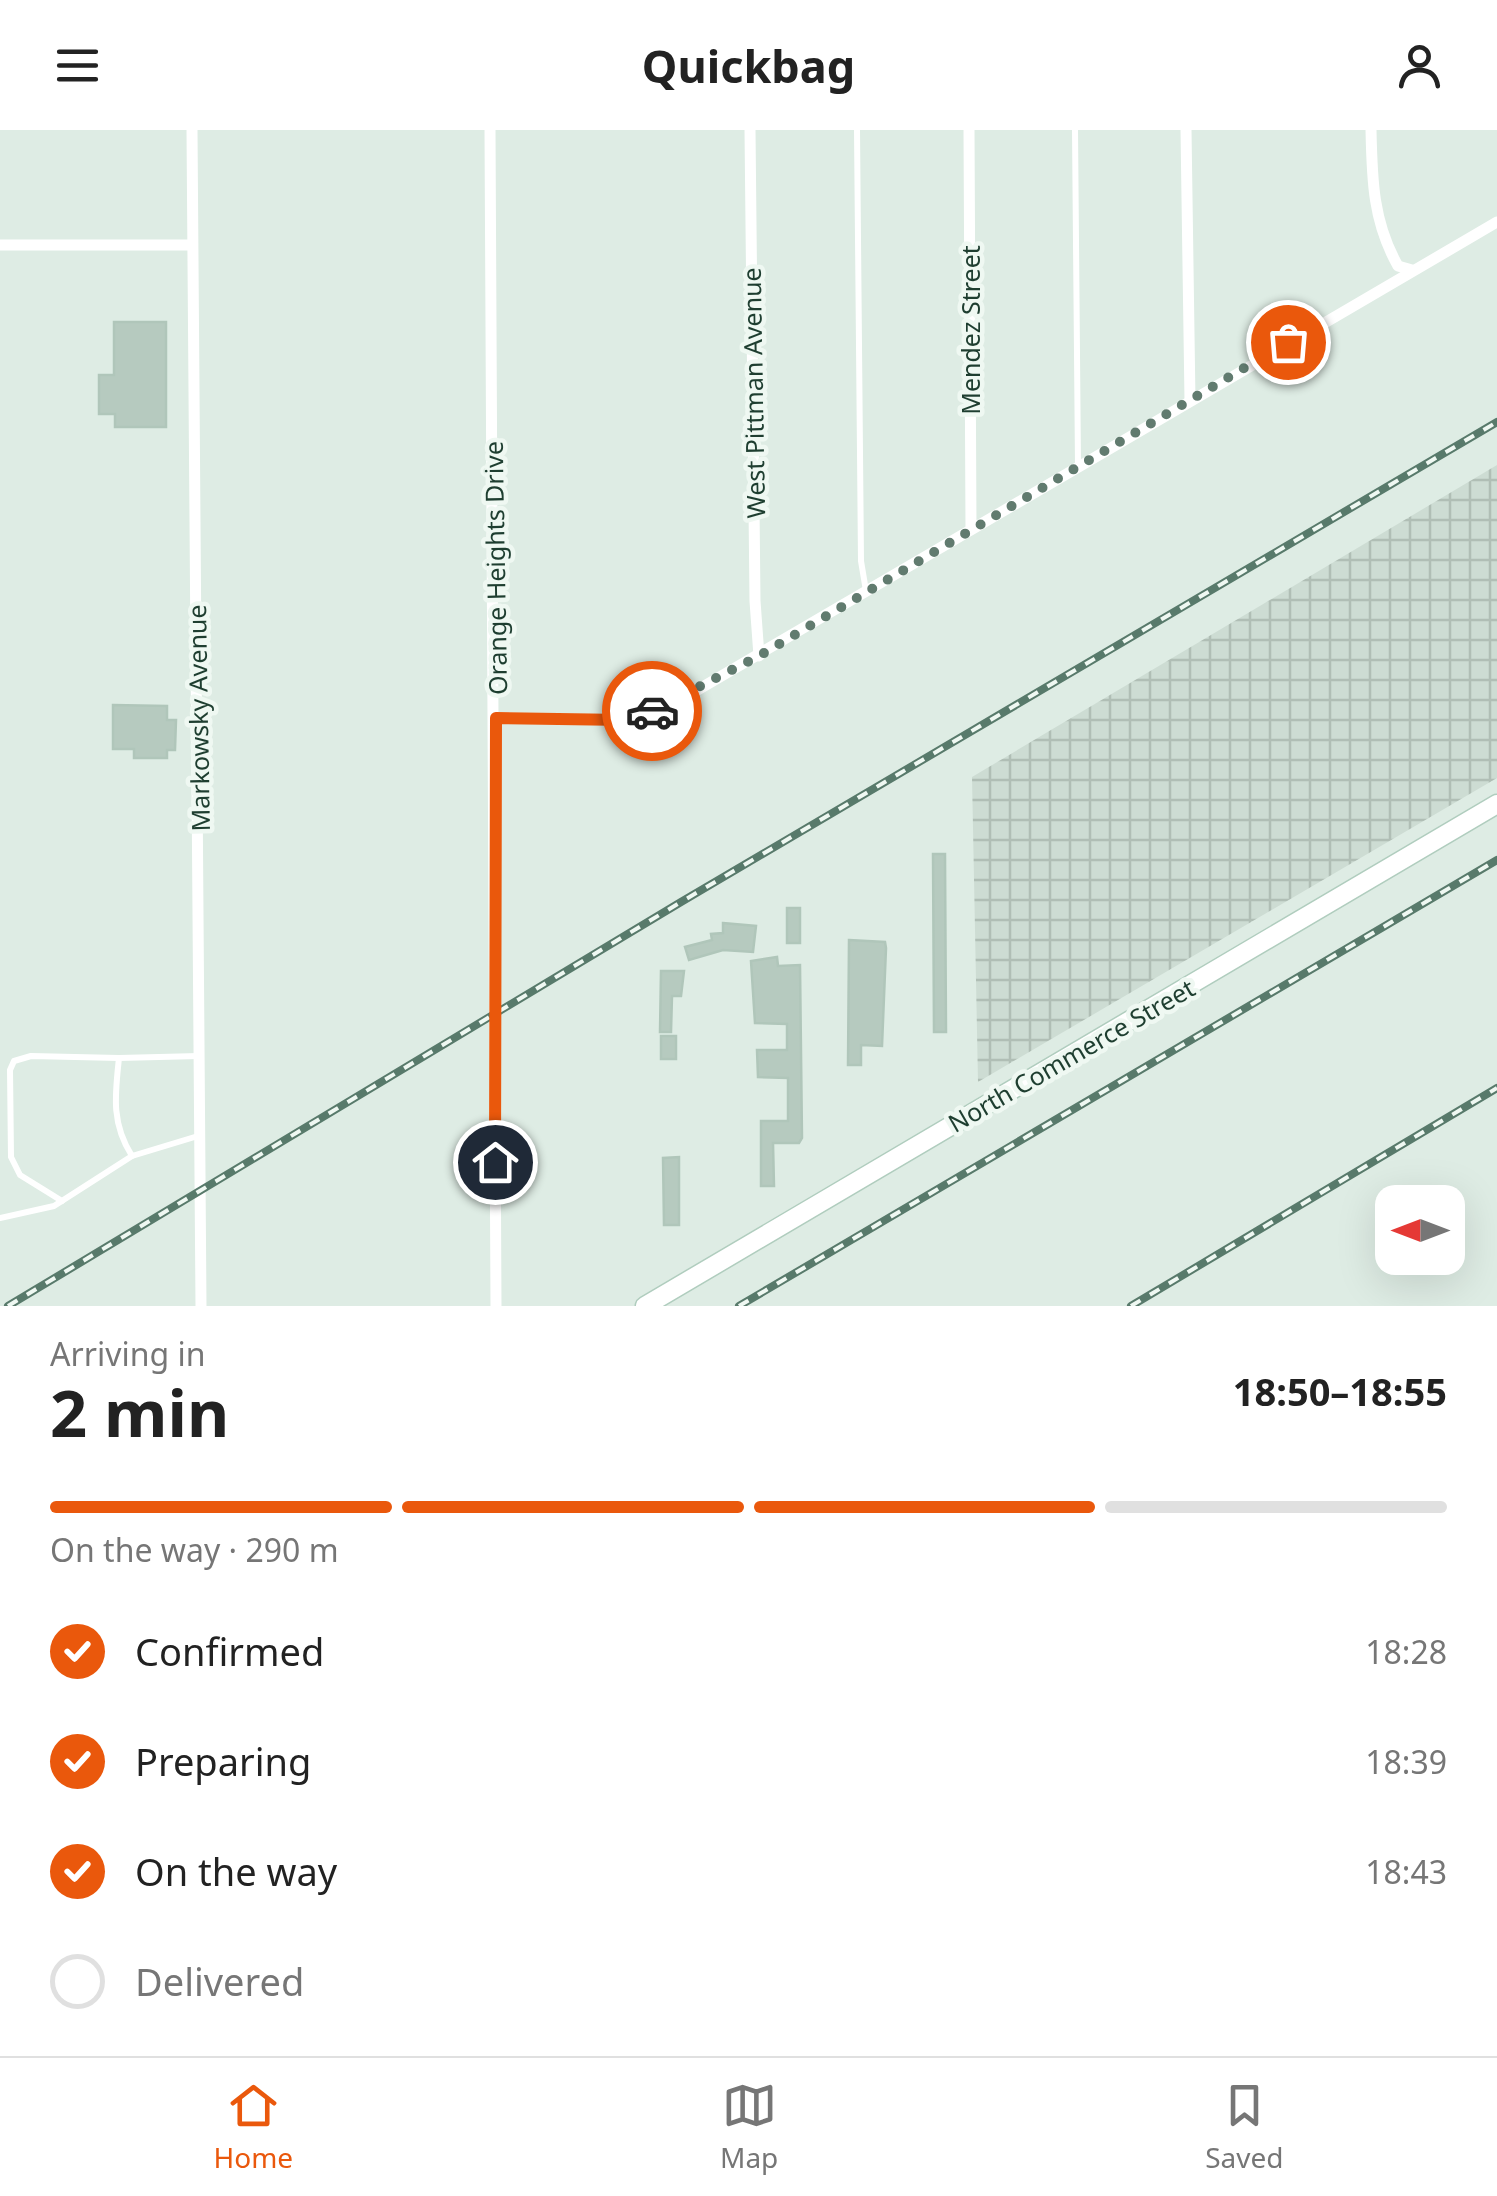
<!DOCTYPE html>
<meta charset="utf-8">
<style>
:root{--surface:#fff;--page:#f6f6f6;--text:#222;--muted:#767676;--line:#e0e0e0;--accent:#ea580c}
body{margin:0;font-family:"Noto Sans",sans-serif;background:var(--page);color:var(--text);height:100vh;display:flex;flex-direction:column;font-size:38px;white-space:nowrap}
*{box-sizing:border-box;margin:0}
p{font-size:32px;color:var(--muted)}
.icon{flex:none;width:55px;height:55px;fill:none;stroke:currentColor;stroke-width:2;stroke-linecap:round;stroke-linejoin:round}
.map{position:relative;height:1176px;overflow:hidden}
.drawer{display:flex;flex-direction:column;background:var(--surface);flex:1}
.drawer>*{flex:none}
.needle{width:65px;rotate:270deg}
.controls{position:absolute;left:1375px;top:1055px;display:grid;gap:20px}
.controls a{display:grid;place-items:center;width:90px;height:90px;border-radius:20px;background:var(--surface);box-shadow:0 10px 40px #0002;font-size:50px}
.pin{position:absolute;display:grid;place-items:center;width:85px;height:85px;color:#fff;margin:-42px;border:5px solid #fff;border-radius:50%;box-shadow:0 2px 10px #0007}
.courier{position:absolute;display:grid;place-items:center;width:100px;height:100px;margin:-50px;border:8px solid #ea580c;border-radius:50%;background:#fff;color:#222;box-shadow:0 2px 12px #0007}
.overview em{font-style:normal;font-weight:700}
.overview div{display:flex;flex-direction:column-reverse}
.overview{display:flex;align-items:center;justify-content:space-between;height:170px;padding:0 50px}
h1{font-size:65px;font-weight:700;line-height:75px}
.bar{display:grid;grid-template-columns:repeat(4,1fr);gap:15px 10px;align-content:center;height:120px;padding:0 50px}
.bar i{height:12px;border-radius:8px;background:var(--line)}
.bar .active{background:var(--accent)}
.bar p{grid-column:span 4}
ol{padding:0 50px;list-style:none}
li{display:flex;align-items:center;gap:30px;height:110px}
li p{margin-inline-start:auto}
li .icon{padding:10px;border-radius:50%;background:var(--accent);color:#fff;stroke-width:4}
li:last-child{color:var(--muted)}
li i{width:55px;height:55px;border:5px solid var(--line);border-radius:50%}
header{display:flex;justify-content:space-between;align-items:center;height:130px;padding:0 50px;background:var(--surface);font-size:45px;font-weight:700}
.dock{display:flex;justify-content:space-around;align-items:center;height:140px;border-top:2px solid var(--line);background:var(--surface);font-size:28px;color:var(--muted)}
.dock a{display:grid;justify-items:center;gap:5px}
.dock .active{color:var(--accent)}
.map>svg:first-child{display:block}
</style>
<header><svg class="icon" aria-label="menu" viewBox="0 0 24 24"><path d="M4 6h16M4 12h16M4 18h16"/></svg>Quickbag<svg class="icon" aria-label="person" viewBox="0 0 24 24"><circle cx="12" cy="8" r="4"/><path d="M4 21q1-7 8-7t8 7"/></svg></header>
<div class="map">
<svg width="1497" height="1176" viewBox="0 0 1497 1176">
<defs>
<pattern id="industrial-grid" width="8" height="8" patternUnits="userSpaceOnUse" patternTransform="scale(2.5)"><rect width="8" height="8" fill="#cddcd3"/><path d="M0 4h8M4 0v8" fill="none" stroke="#b0beb5"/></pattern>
</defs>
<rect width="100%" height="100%" fill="#deece4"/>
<polygon fill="url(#industrial-grid)" points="1497,335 1497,648 978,952 972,647"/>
<g fill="#b6cabf" stroke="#b0c6ba" stroke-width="2.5">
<polygon points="114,192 166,192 166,297 115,297 115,284 99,284 99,245 114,245"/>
<polygon points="113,575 167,576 167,590 176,590 175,620 167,620 167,628 134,628 134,619 113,619"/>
<polygon points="933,724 945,724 946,902 934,902"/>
<rect x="787" y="778" width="13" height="35"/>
<polygon points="723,793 756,796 753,822 723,820 689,830 685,817 712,810 711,804 723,803"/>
<polygon points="849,810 885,812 886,818 882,916 861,915 861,935 848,935"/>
<polygon points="777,827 778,836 800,835 802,1008 799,1013 773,1013 774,1056 761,1056 761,991 788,991 788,948 758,947 757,920 787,920 787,894 755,893 751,831"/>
<polygon points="661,841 684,841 681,866 672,866 671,902 660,902"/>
<rect x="661" y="906" width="15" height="23"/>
<polygon points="679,1027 679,1095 664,1095 663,1028"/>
</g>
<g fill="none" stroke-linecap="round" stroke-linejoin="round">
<g stroke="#b0cdbe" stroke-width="21">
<polyline id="secondary" points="645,1176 1497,674"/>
</g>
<g stroke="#fff" stroke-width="6">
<polyline points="857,0 861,431 866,461"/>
<polyline points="1075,0 1078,336"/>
<path d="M 198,1006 L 132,1026 C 111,993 115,965 119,928 L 199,926"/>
<polyline points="62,1071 20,1045 11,1027 10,940 14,931 31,926 119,928"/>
<polyline points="0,1088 54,1076 132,1026"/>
</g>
<g stroke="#fff" stroke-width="11">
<polyline points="192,0 201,1176"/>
<polyline points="490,0 496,1176"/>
<polyline points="750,0 755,471 759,526"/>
<polyline points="969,0 971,399"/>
<polyline points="1186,0 1190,271"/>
<path d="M 1371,0 C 1372,50 1373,92 1398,136 L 1412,140"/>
<polyline points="0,115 191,115"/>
<polyline points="496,588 625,590 677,572 1497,92"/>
</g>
<use href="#secondary" stroke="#fff" stroke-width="18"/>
<g stroke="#587a6b" stroke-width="8">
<g id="rail">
<polyline points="8,1176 681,772 1497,292"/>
<polyline points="739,1176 1497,730"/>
<polyline points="1131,1176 1497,958"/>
</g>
</g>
<use href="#rail" stroke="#eff8f2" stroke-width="4" stroke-dasharray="11" stroke-linecap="butt"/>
</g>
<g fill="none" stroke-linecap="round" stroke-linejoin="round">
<polyline stroke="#617b6f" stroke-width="10" stroke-dasharray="0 18" points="652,581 759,526 1288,212"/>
<polyline stroke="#ea580c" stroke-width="12" points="495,1032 496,588 625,590 652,581"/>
</g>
<g text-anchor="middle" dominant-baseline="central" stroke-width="9" stroke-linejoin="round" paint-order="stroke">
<g font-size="25" fill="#1e3e30" stroke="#eff8f2">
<text transform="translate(970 200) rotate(-90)">Mendez Street</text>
<text transform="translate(753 263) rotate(-91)">West Pittman Avenue</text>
<text transform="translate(495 438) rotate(-91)">Orange Heights Drive</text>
<text transform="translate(198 588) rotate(-91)">Markowsky Avenue</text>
<text transform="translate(1071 925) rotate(-30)">North Commerce Street</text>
</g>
</g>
</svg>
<div class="controls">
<a><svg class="needle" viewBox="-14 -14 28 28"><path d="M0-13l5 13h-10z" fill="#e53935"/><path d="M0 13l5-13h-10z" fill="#767676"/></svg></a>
</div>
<div class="pin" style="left:1288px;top:212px;background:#ea580c"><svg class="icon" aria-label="bag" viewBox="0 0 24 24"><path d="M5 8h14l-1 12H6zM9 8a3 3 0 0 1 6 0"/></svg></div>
<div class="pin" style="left:495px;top:1032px;background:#1f2937"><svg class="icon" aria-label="home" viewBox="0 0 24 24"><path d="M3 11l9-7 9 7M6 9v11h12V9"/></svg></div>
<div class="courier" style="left:652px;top:581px"><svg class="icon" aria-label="car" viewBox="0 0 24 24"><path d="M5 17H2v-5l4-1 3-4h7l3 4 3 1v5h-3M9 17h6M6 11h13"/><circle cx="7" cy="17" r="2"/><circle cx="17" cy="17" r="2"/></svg></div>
</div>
<section class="drawer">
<div class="overview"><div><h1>2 min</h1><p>Arriving in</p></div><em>18:50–18:55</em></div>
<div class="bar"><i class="active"></i><i class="active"></i><i class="active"></i><i></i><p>On the way · 290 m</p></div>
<ol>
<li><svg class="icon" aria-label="check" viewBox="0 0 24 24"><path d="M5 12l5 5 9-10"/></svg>Confirmed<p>18:28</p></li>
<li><svg class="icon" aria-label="check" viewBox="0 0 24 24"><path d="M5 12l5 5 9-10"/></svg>Preparing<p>18:39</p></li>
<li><svg class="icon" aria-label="check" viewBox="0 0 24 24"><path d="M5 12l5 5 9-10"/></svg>On the way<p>18:43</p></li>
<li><i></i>Delivered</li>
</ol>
</section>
<nav class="dock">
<a class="active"><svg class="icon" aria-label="home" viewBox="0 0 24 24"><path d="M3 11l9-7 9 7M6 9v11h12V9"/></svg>Home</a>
<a><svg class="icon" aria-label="map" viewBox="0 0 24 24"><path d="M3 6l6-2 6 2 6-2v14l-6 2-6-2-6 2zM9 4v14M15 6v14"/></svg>Map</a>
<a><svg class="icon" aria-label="saved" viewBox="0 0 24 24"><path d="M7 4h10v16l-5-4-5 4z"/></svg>Saved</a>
</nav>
